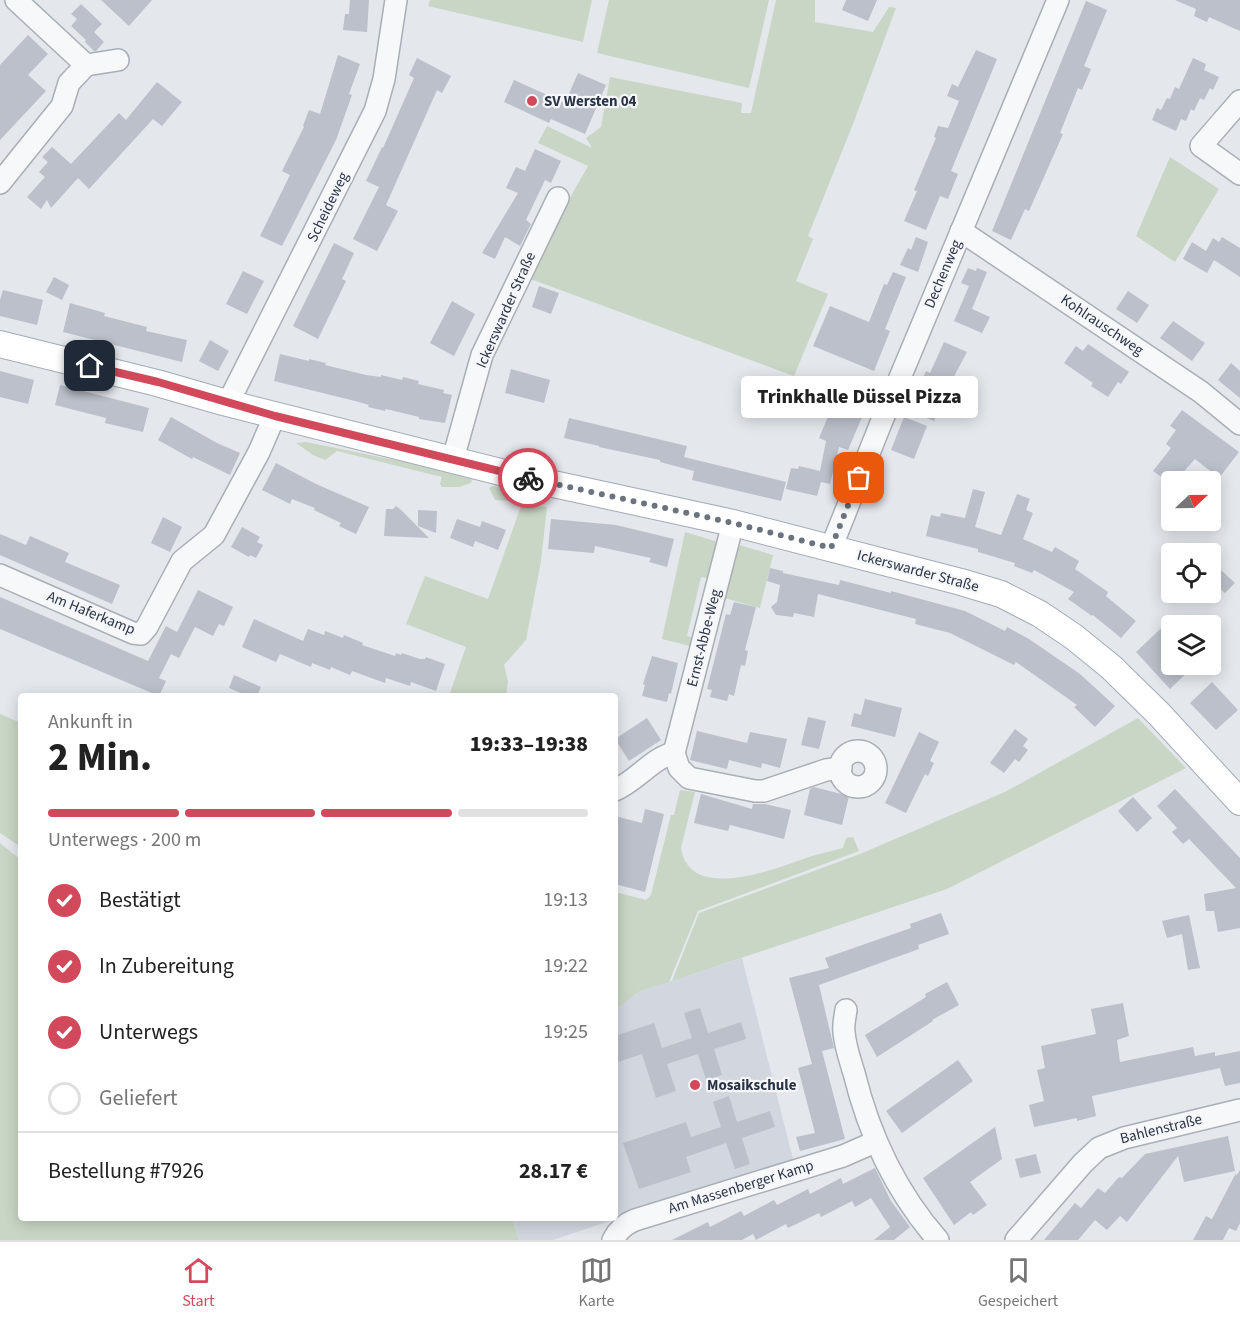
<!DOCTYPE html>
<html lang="de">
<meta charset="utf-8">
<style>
:root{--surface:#fff;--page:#f6f6f6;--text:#222;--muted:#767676;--line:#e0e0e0;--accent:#d1495b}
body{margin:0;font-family:"Source Sans 3",sans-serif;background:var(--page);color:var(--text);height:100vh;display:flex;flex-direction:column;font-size:22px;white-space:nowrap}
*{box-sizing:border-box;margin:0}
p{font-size:20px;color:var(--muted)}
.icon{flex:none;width:33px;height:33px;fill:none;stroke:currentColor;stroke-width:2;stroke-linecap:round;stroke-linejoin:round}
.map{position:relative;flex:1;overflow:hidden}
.details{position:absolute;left:18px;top:693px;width:600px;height:528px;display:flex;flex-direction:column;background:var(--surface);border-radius:6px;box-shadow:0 3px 15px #0003}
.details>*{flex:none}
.needle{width:39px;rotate:68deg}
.controls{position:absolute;left:1161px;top:471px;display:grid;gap:12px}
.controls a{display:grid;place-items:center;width:60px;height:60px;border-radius:6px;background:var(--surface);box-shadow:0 3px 15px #0003;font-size:30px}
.pin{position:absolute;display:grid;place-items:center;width:51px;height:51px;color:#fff;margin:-26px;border-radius:12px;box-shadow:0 3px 9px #0006}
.courier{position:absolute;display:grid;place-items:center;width:60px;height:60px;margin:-30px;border:4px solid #d1495b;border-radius:50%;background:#fff;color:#222;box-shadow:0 2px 8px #0007}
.bubble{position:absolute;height:42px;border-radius:6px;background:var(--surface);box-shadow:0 3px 15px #0003;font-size:20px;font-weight:800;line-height:42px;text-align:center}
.headline em{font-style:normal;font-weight:800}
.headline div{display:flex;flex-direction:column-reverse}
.headline{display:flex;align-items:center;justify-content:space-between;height:102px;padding:0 30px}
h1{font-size:39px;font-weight:800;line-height:45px}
.bar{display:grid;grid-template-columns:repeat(4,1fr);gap:9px 6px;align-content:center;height:72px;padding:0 30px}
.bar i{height:8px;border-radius:4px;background:var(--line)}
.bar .current{background:var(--accent)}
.bar p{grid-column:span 4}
.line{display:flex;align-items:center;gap:15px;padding:0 30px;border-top:2px solid var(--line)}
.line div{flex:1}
ol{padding:0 30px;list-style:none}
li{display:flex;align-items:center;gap:18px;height:66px}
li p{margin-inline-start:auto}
li .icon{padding:6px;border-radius:50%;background:var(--accent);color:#fff;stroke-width:4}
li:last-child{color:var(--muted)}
li i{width:33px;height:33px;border:3px solid var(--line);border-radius:50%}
.tab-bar{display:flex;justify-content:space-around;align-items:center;height:84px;border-top:2px solid var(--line);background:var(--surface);font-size:16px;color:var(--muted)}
.tab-bar a{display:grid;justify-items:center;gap:3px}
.tab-bar .current{color:var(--accent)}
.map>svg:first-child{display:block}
</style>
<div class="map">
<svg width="1240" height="1240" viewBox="0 0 1240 1240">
<rect width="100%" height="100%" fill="#e4e7ec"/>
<polygon fill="#d2d6de" points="742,958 793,1159 553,1240 519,1240 512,1218 615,1218 615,1010 640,991"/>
<g fill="#c9d6c5">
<polygon points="430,0 592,0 583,42 428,6"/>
<polygon points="609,0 769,0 749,88 597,53"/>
<polygon points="776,0 815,0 815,22 873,32 889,7 896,8 853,124 808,236 813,239 796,281 828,294 794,376 525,277 588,166 538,143 547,126 592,148 586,138 601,127 610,77 742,103 741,113 751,113"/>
<polygon points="1170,157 1219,189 1175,262 1136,236"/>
<path d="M 306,442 C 350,451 393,459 436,469 C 447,471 464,473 472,480 L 471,483 L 459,487 L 442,487 L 440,484 L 442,477 L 337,451 L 325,460 L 313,455 L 296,443 Z"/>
<polygon points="492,486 527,492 533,497 533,502 495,500 489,488"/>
<polygon points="521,506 547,507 541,561 526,640 504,665 508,681 506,696 449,696 466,647 406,624 425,576 488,599"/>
<polygon points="685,532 715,541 717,547 713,579 701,577 687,636 698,639 698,648 662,639"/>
<polygon points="739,545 773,555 760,608 721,597 734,547"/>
<polygon points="0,714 21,723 21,847 0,833"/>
<polygon points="1138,718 1186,768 947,889 672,981 699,913 860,854 1005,792"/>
<path d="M 680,790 L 695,792 L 681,848 C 690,905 780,867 812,856 C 822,853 833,851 843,848 L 846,838 L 853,837 L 859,851 L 698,911 L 669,982 L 640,991 L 615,1010 L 615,892 L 646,900 L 651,895 L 671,815 L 674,815 Z"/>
<polygon points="0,843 21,860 21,1218 512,1218 519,1240 0,1240"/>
</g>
<g fill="#bbc0ca">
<polygon points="101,0 152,0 129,26"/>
<polygon points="350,0 369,0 367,32 343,30 345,14 349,14"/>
<polygon points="846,0 877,0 868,21 842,10"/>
<polygon points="1175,0 1240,0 1240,31 1209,17 1207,22 1194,16 1196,9"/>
<polygon points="1086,1 1107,10 1084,66 1091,69 1082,90 1078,88 1060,133 1063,134 1029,211 1025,209 1011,240 992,231"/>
<polygon points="81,4 102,24 94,32 104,42 96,51 94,51 85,42 86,40 71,26 77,19 71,14"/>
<polygon points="28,35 48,54 28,75 46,91 0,140 0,65"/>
<polygon points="976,50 997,59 951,171 958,174 948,199 940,196 926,230 904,221 917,191 914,190 936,138 934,137 938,126 948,128 959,101 947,96 952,84 958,87"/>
<polygon points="338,55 360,64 349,94 352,95 336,140 282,246 260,236 290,175 282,171 304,127 303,126 309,110 320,114"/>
<polygon points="417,58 451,76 442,93 437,90 386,205 398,211 377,251 353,239 379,187 366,181 382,147 383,148 414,78 409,75"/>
<polygon points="1193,58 1206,64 1204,70 1219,77 1213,90 1210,88 1204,100 1200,98 1194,111 1191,109 1186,121 1181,119 1176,131 1152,120 1157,108 1161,110 1167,98 1170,99 1175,87 1179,89"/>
<polygon points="578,73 606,85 585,134 551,119 549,123 504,102 514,80 565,103"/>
<polygon points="157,82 182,102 162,126 153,119 89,189 78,178 51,208 47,200 41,209 27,197 45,177 39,172 48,162 42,157 52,147 71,164 119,113 126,120"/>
<polygon points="535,149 561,161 551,183 545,180 526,220 531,224 520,246 505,237 495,259 482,253 518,193 506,188 516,167 525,171"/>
<polygon points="916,237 928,242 918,272 900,265 908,248 911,250"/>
<polygon points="1222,237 1240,248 1240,277 1214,260 1207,273 1183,259 1192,242 1206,251 1213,238 1219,242"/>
<polygon points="334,243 354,253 342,279 346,281 318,339 293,326"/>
<polygon points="968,268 976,271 977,268 987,272 972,309 990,317 982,333 954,321 969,286 961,283"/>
<polygon points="243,271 264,281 247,314 226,304"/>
<polygon points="893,272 906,277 885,329 890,331 874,371 813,346 830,306 869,322 884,284 887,285"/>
<polygon points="54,277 69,285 62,300 46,292"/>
<polygon points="539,286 559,293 551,314 532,307"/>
<polygon points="3,290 43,300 37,325 0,316 0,300"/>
<polygon points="1128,291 1149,305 1137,323 1116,309"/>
<polygon points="452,301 475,314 454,356 430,343"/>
<polygon points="70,303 105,313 104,316 147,327 146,331 187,340 182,362 63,332"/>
<polygon points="1173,321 1205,343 1192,361 1160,338"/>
<polygon points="210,340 229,351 218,371 199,361"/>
<polygon points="944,342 967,352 951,382 945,379 934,403 915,395 926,371 930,373"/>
<polygon points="1088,344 1129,372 1121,384 1118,382 1108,397 1091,386 1093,383 1064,363 1076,346 1083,351"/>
<polygon points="280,354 309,361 309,359 326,363 325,365 366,375 381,377 381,375 402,380 403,377 419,381 418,384 444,390 443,393 452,395 445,423 419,419 419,417 386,409 385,411 368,407 369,405 359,402 274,381"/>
<polygon points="1231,363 1240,371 1240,398 1218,380"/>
<polygon points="511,369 550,380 544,403 505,393"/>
<polygon points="0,371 34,380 28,404 0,397"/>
<polygon points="60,385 149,408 143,432 105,423 106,418 55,405"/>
<polygon points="836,398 865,410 848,450 839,447 830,484 821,482 817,496 786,489 791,468 798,469 799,466 820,471 826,441 819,438"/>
<polygon points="906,398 938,411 934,421 902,408"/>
<polygon points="1182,410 1239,452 1219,478 1195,459 1177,479 1171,475 1167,481 1153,471 1171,448 1166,444 1176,430 1170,426"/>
<polygon points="171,417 217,443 240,453 230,475 193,457 192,459 158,440"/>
<polygon points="904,417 927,426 914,459 891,450"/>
<polygon points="569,418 687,446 684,457 786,482 781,501 692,480 694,471 660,462 660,460 599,447 599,446 564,438"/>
<polygon points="276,463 316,484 369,507 356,534 339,526 341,523 314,510 315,508 292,499 290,504 262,490"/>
<polygon points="973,489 985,492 975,527 1001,535 1017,494 1030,499 1026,510 1033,513 1023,539 1052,552 1055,547 1079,561 1075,569 1108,592 1106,596 1136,621 1121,638 1093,615 1092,616 1068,599 1074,592 1034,570 1032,573 1014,566 1015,563 978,552 978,549 926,536 931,515 940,517 941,513 965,518"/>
<polygon points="396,506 401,510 429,538 384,536 386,509 393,509"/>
<polygon points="418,510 437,511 436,533 418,526"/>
<polygon points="163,517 182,527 170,552 151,543"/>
<polygon points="457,519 480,527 482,521 506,530 498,550 475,541 473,547 450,538"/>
<polygon points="551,519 616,525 674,539 667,567 649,562 651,558 595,546 594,553 548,549"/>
<polygon points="242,527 260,537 257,542 263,545 256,558 250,555 249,557 231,547"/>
<polygon points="0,534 26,545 30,536 69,553 65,562 120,585 112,604 0,555"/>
<polygon points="1210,560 1235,583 1225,593 1210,580"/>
<polygon points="770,568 783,571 783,573 839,585 840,580 891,593 891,591 965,611 1005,631 1007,627 1029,639 1080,674 1115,706 1095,727 1074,707 1077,705 1016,662 1014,665 950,633 915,624 916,619 818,594 814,617 794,613 793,617 776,615 771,607 777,602 780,585 767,581"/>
<polygon points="198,590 233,607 224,626 219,624 213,636 195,627 179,658 171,654 159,678 166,681 159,696 0,629 0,597 148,661 166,626 177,632"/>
<polygon points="734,602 756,607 745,650 748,651 745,666 741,665 734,696 729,694 727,701 710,697 712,690 707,689 726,614 730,615"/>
<polygon points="1172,618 1172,664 1196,664 1170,689 1136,652"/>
<polygon points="254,619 303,641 308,629 324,635 325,631 343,638 344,635 363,643 362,645 395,656 396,653 401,655 402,653 420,659 425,659 426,657 445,664 436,691 411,682 410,686 386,678 385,683 352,671 350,675 331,667 330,670 312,663 311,667 280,654 276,662 242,647"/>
<polygon points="652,656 678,663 671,694 669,693 667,702 642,696 645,685 643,684"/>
<polygon points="234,675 261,687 257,696 248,696 229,688"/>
<polygon points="1212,682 1238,710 1216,730 1190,703"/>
<polygon points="865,699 902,708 895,737 851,726 854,713 861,715"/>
<polygon points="808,717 826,721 819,749 801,745"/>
<polygon points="647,718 661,740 629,761 615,739"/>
<polygon points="1015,729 1028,739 1023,746 1028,750 1019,762 1015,759 1004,773 990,763"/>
<polygon points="697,731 747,743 750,732 787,739 780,768 762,763 761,768 729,760 727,769 690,760"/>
<polygon points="919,732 939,742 930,761 934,763 928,776 925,774 906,813 885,803"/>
<polygon points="814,787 849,796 842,825 804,815 810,789"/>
<polygon points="1175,789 1240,858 1240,928 1218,932 1214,911 1206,911 1204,894 1236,888 1189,839 1183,844 1172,832 1177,828 1157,806"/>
<polygon points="701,794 752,809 753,804 765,804 791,810 784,839 730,825 728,831 694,823"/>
<polygon points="1133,797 1152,818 1137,832 1118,811"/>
<polygon points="645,809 664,814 645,892 615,884 615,816 642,823"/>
<polygon points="941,913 949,934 918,945 919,949 819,985 834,1048 822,1051 845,1139 800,1151 796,1137 815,1133 798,1068 812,1064 789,978 829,968 825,958 911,928 910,924"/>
<polygon points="1189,915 1200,968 1188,970 1182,934 1167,938 1162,921"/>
<polygon points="947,982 959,1005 932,1020 933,1021 877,1057 865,1035 926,997 925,994"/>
<polygon points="1123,1003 1129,1036 1117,1040 1120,1062 1193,1047 1195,1056 1215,1052 1215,1056 1240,1051 1240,1083 1225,1086 1220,1068 1092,1096 1096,1116 1077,1121 1077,1118 1034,1127 1029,1105 1044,1101 1037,1070 1045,1068 1041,1046 1096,1034 1091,1009"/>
<polygon points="700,1008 708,1033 741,1022 746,1039 714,1049 722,1075 706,1080 698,1054 667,1064 676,1091 656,1098 642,1054 615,1063 615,1036 654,1023 662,1048 692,1038 684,1013"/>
<polygon points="958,1060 973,1081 902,1133 886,1111"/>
<polygon points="729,1096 737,1122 770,1111 775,1127 742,1138 750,1164 735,1169 726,1143 686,1157 691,1172 639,1189 623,1143 686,1122 691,1137 721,1127 713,1102"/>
<polygon points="995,1127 1002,1159 970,1182 987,1205 973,1215 971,1212 954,1225 923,1178"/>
<polygon points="1228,1136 1235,1171 1184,1182 1178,1156 1127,1222 1120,1216 1107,1230 1095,1220 1078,1240 1044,1240 1075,1203 1081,1208 1098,1188 1105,1193 1119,1177 1122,1178 1145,1154"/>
<polygon points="1036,1154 1041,1173 1020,1178 1015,1159"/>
<polygon points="875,1168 891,1201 910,1227 894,1240 874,1240 890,1227 871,1198 855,1207 852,1201 821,1217 819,1213 788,1228 786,1224 756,1240 753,1234 742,1240 672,1240 708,1222 710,1227 741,1211 744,1216 774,1200 777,1205 808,1189 810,1194 841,1178 843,1184"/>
<polygon points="1240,1170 1240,1223 1236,1231 1229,1228 1223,1240 1193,1240 1206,1216 1212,1219 1236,1173 1236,1176"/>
</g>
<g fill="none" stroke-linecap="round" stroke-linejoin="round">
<g stroke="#a9aeb7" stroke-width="24">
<g id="minor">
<polyline points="86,65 118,60"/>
<polyline points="1240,101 1201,146 1240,174"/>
<polyline points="0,183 62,106 69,83 86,65 16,0"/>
<polyline points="961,231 1201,392 1240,424"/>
<polyline points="228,403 375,111 384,79 396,0"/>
<polyline points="453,459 482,355 558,198"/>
<polyline points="831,548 881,423 1058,0"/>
<polyline points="0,575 133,633 141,634 147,627 182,561 214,535 259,452 275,415"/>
<circle cx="858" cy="769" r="18"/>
<polyline points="674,753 733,523"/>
<path d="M 615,790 C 635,782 655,756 674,753 L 679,768 L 689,778 L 755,791 L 764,791 L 826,770 L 841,768"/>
<path d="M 846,1010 C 845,1017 843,1025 844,1032 C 845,1046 850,1060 854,1073 C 869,1134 896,1192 938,1240"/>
<path d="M 613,1240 C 618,1230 625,1224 635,1220 L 843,1156 L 875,1142"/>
<polyline points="1016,1240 1083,1163 1099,1148 1124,1138 1240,1110"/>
</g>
</g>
<g stroke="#a3abb8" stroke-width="28">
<polyline id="major" points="0,344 157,383 223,402 512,475 733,523 961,582 1001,594 1040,614 1074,637 1111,667 1159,714 1240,802"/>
</g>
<use href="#minor" stroke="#f7f8fa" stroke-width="21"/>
<use href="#major" stroke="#fff" stroke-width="26"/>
</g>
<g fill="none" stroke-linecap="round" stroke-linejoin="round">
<polyline stroke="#6c737f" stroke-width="6" stroke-dasharray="0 10.8" points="528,478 733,523 831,548 859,478"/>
<polyline stroke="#d1495b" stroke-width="8" points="90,366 158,382 275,416 528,478"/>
</g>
<g fill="#d1495b" stroke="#f4f6f9" stroke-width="2">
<circle cx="532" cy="101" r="6"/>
<circle cx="695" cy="1085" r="6"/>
</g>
<g text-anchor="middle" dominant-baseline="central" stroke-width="4.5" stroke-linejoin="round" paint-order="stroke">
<g font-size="15" font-weight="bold" fill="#2b3445" stroke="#f4f6f9" text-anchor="start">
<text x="544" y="101">SV Wersten 04</text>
<text x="707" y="1085">Mosaikschule</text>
</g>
<g font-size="15" fill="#2b3445" stroke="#f4f6f9">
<text transform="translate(328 207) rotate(-64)">Scheideweg</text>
<text transform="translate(943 274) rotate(-67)">Dechenweg</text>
<text transform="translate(506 310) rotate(-66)">Ickerswarder Straße</text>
<text transform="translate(1102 325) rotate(34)">Kohlrauschweg</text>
<text transform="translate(918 571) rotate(15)">Ickerswarder Straße</text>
<text transform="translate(91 613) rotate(22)">Am Haferkamp</text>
<text transform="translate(704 638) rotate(-76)">Ernst-Abbe-Weg</text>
<text transform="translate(1161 1129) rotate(-14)">Bahlenstraße</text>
<text transform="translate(741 1187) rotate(-17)">Am Massenberger Kamp</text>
</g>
</g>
</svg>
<div class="controls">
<a><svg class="needle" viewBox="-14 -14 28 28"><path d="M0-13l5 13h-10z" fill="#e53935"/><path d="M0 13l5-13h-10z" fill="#767676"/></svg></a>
<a><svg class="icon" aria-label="locate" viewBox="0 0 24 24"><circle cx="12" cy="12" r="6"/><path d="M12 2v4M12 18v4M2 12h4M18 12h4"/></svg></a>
<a><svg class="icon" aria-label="layers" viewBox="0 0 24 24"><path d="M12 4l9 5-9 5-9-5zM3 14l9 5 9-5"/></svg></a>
</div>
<div class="pin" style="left:859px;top:478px;background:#ea580c"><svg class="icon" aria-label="bag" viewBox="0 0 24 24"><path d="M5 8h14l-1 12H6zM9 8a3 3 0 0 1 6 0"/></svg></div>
<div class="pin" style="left:90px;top:366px;background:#1f2937"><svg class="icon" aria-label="home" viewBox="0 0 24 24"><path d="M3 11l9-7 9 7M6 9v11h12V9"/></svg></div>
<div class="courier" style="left:528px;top:478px"><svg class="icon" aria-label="bike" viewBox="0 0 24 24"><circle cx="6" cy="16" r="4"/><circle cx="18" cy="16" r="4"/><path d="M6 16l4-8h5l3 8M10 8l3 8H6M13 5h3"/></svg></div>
<div class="bubble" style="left:741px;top:376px;width:237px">Trinkhalle Düssel Pizza</div>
<section class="details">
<div class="headline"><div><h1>2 Min.</h1><p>Ankunft in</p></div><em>19:33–19:38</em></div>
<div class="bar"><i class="current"></i><i class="current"></i><i class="current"></i><i></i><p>Unterwegs · 200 m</p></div>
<ol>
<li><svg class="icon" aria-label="check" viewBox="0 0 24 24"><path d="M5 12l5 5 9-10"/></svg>Bestätigt<p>19:13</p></li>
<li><svg class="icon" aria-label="check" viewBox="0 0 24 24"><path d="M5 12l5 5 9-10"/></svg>In Zubereitung<p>19:22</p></li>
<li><svg class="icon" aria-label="check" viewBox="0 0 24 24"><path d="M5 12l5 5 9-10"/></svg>Unterwegs<p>19:25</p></li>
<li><i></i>Geliefert</li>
</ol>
<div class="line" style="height:78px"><div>Bestellung #7926</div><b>28.17 €</b></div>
</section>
</div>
<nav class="tab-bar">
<a class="current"><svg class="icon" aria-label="home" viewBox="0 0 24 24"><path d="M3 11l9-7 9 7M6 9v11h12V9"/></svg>Start</a>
<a><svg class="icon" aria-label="map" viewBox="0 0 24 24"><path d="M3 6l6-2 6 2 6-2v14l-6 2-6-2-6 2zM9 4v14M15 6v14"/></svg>Karte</a>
<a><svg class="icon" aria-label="saved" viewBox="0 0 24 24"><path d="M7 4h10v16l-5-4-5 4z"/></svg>Gespeichert</a>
</nav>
